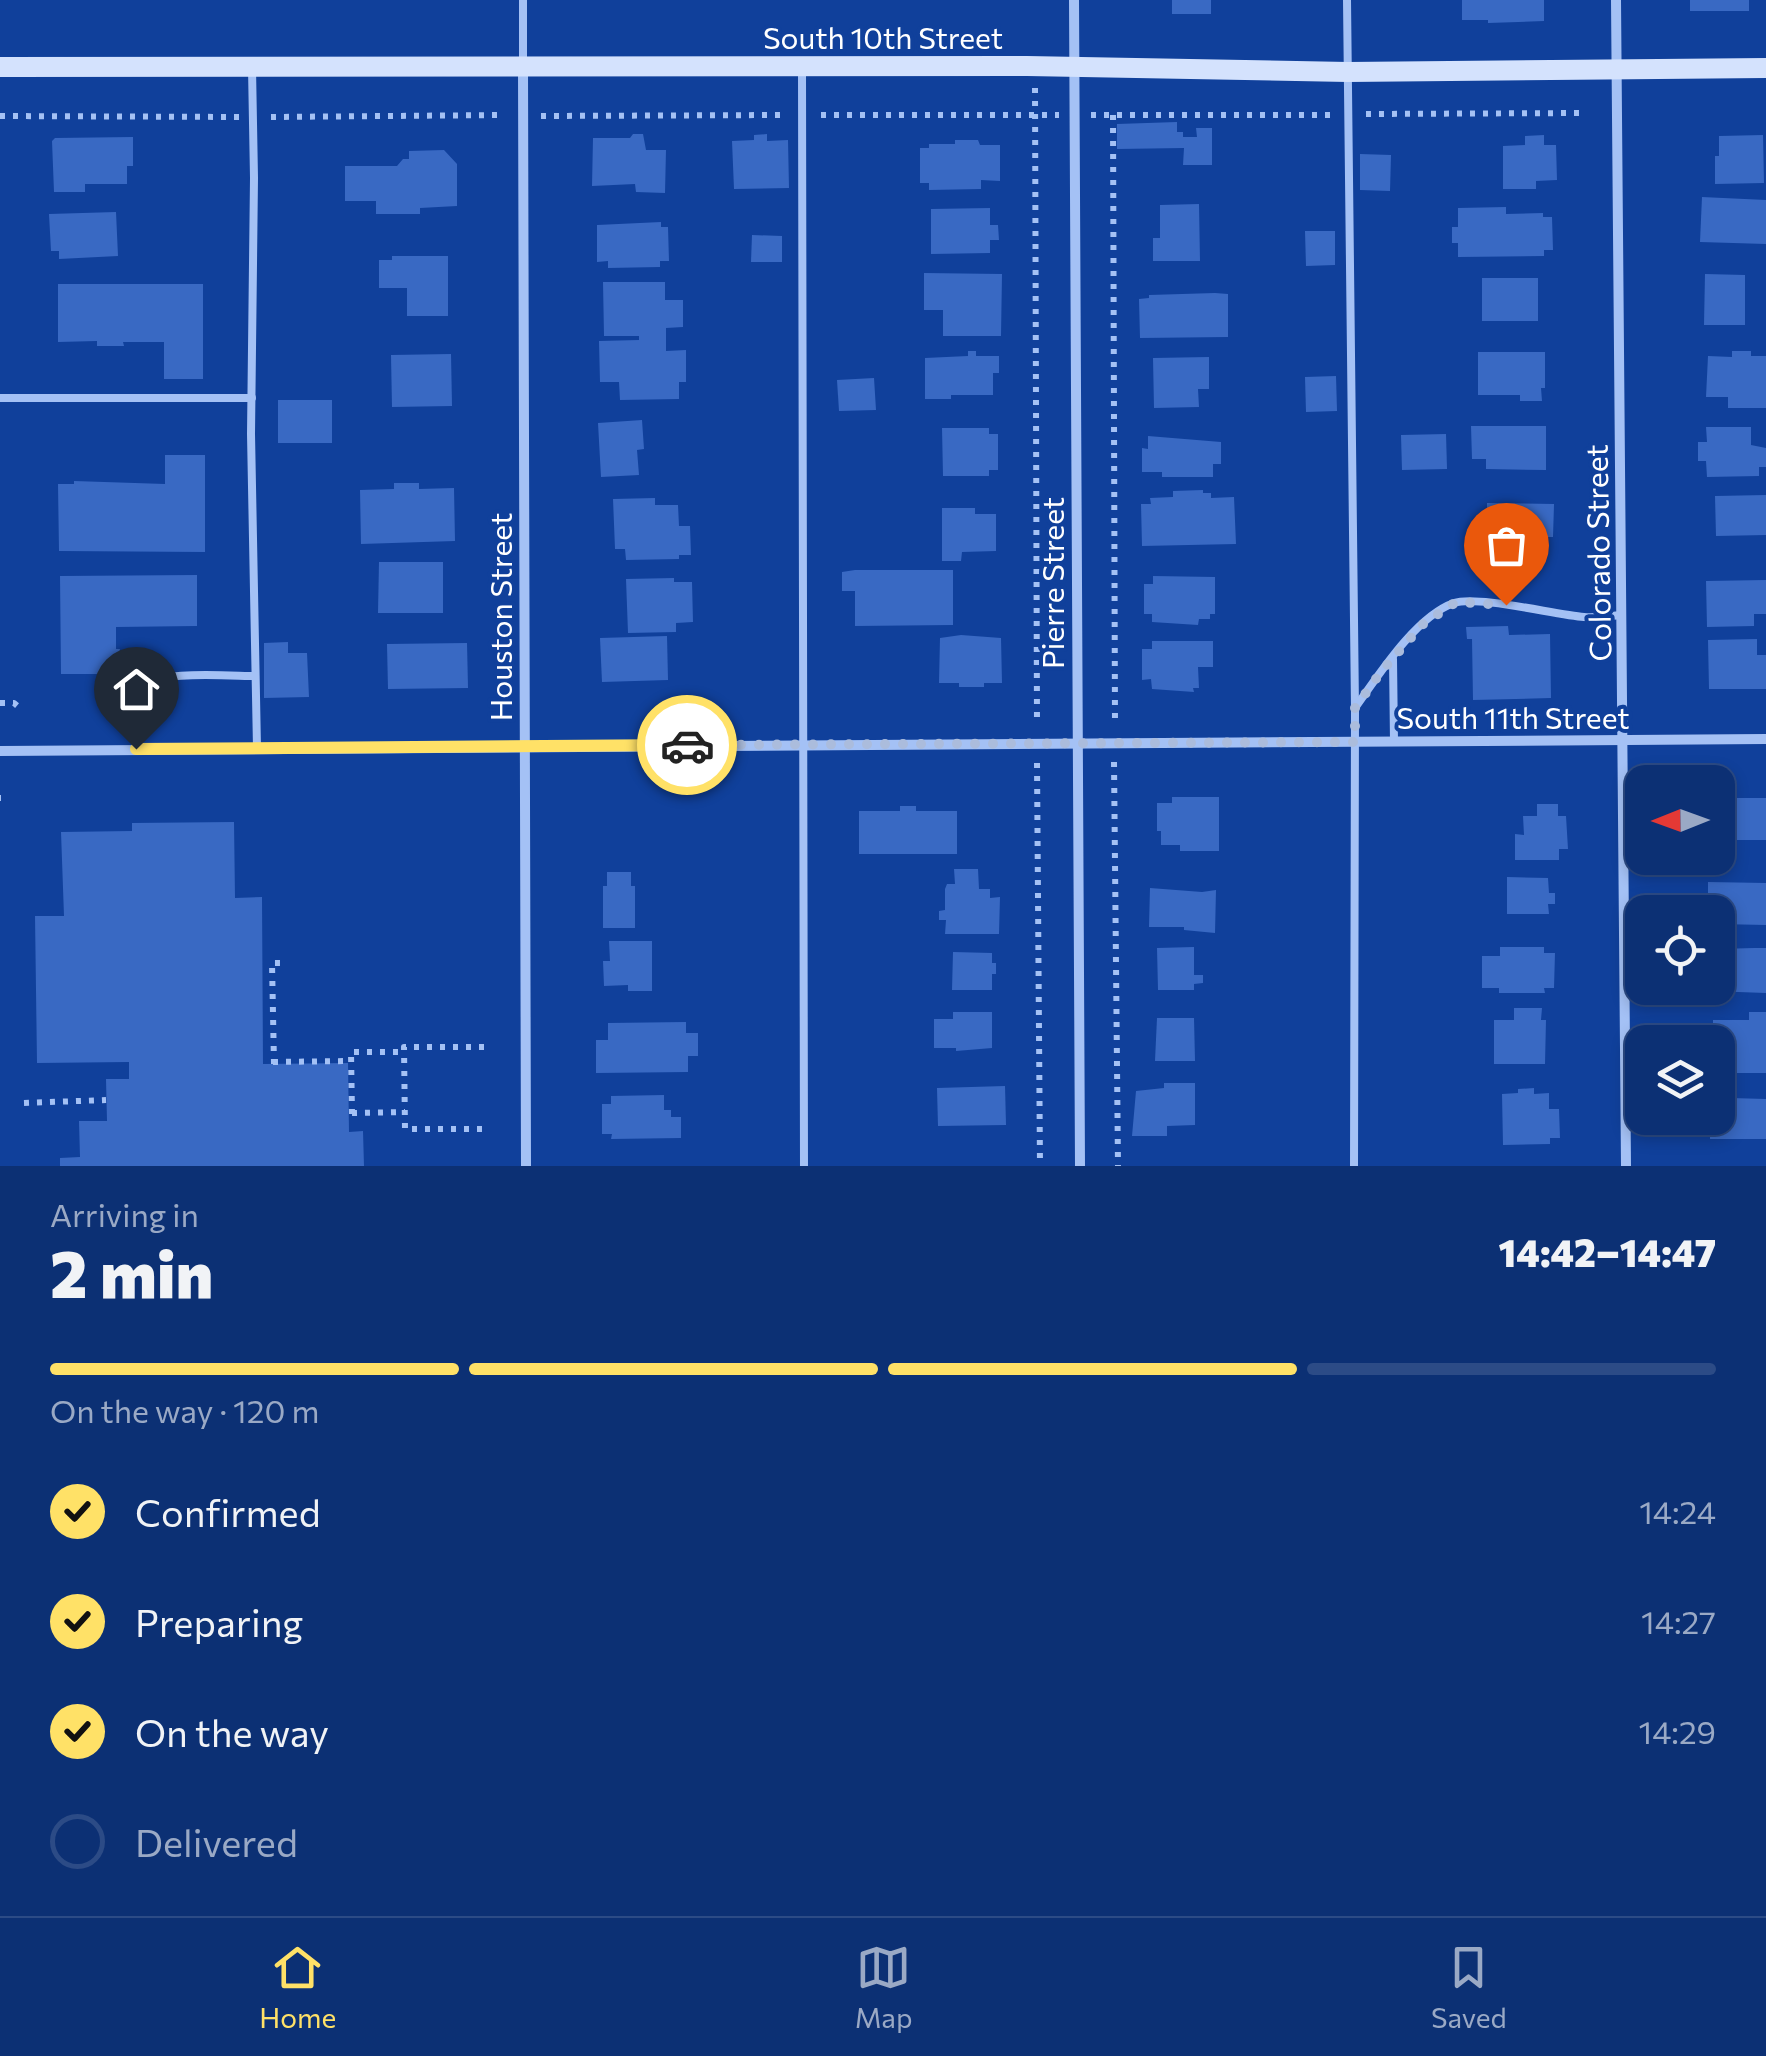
<!DOCTYPE html>
<meta charset="utf-8">
<style>
:root{--surface:#0c3074;--page:#153879;--text:#f1f3f6;--muted:#9aa9c5;--line:#2c4b86;--accent:#ffe167}
body{margin:0;font-family:Commissioner,sans-serif;background:var(--page);color:var(--text);height:100vh;display:flex;flex-direction:column;font-size:38px;white-space:nowrap}
*{box-sizing:border-box;margin:0}
p{font-size:32px;color:var(--muted)}
.icon{flex:none;width:55px;height:55px;fill:none;stroke:currentColor;stroke-width:2;stroke-linecap:round;stroke-linejoin:round}
.map{position:relative;height:1166px;overflow:hidden}
.side{display:flex;flex-direction:column;background:var(--surface);flex:1}
.side>*{flex:none}
.needle{width:65px;rotate:269deg}
.buttons{position:absolute;left:1625px;top:765px;display:grid;gap:20px}
.buttons a{display:grid;place-items:center;width:110px;height:110px;border-radius:20px;background:var(--surface);box-shadow:0 5px 15px #0003,0 0 0 2px var(--line);font-size:50px}
.pin{position:absolute;display:grid;place-items:center;width:85px;height:85px;color:#fff;margin:-102px -42px;border-radius:50% 50% 50% 0;rotate:-45deg;box-shadow:0 0 10px #0007}
.pin .icon{rotate:45deg}
.courier{position:absolute;display:grid;place-items:center;width:100px;height:100px;margin:-50px;border:8px solid #ffe167;border-radius:50%;background:#fff;color:#222;box-shadow:0 2px 12px #0007}
.summary em{font-style:normal;font-weight:800}
.summary div{display:flex;flex-direction:column-reverse}
.summary{display:flex;align-items:center;justify-content:space-between;height:170px;padding:0 50px}
h1{font-size:65px;font-weight:800;line-height:75px}
.bar{display:grid;grid-template-columns:repeat(4,1fr);gap:15px 10px;align-content:center;height:120px;padding:0 50px}
.bar i{height:12px;border-radius:8px;background:var(--line)}
.bar .selected{background:var(--accent)}
.bar p{grid-column:span 4}
ol{padding:0 50px;list-style:none}
li{display:flex;align-items:center;gap:30px;height:110px}
li p{margin-inline-start:auto}
li .icon{padding:10px;border-radius:50%;background:var(--accent);color:#111;stroke-width:4}
li:last-child{color:var(--muted)}
li i{width:55px;height:55px;border:5px solid var(--line);border-radius:50%}
.dock{display:flex;justify-content:space-around;align-items:center;height:140px;border-top:2px solid var(--line);background:var(--surface);font-size:28px;color:var(--muted)}
.dock a{display:grid;justify-items:center;gap:5px}
.dock .selected{color:var(--accent)}
.map>svg:first-child{display:block}
</style>
<div class="map">
<svg width="1766" height="1166" viewBox="0 0 1766 1166">
<rect width="100%" height="100%" fill="#10409b"/>
<g fill="#3969c3">
<rect x="1172" y="0" width="39" height="14"/>
<polygon points="1462,0 1544,0 1544,21 1488,23 1488,20 1462,20"/>
<rect x="1690" y="0" width="59" height="11"/>
<polygon points="1177,122 1177,132 1183,132 1183,137 1197,137 1196,128 1212,128 1212,165 1183,165 1184,148 1117,149 1117,124"/>
<polygon points="633,134 643,134 646,150 666,150 665,193 636,192 635,184 592,186 593,138 630,138"/>
<polygon points="767,134 767,141 788,140 789,188 734,189 732,141 754,140 754,135"/>
<polygon points="1544,135 1544,145 1556,145 1557,180 1536,181 1536,189 1503,189 1503,146 1525,145 1525,136"/>
<polygon points="1763,135 1764,183 1715,184 1715,156 1719,156 1719,136"/>
<polygon points="133,137 133,166 127,166 127,184 85,184 85,192 54,192 52,141 55,138"/>
<polygon points="955,140 978,140 980,145 1000,145 1000,181 981,180 981,189 929,190 929,183 920,183 920,148 929,148 929,144 955,144"/>
<polygon points="444,150 457,164 457,206 420,208 420,214 376,214 376,201 345,201 345,166 397,166 403,159 409,159 409,151"/>
<polygon points="1360,154 1391,155 1390,191 1360,190"/>
<polygon points="1702,197 1766,200 1766,244 1700,242"/>
<polygon points="1199,204 1200,261 1153,261 1153,238 1160,238 1160,205"/>
<polygon points="1506,207 1506,214 1543,213 1543,217 1552,217 1553,250 1544,250 1544,256 1458,257 1458,243 1452,243 1452,227 1458,227 1458,208"/>
<polygon points="990,208 990,225 998,225 999,240 990,240 990,253 931,254 931,209"/>
<polygon points="116,212 118,256 59,259 59,251 51,251 49,214"/>
<polygon points="661,222 661,227 668,227 669,261 660,261 660,267 608,268 608,261 597,262 597,225"/>
<polygon points="1305,231 1335,231 1335,265 1306,266"/>
<polygon points="752,235 782,236 782,262 751,262"/>
<polygon points="392,256 448,256 448,316 407,316 407,288 379,288 379,260 392,260"/>
<polygon points="924,273 1002,274 1001,336 943,336 943,310 924,310"/>
<polygon points="1705,274 1745,275 1745,325 1704,325"/>
<rect x="1482" y="278" width="56" height="43"/>
<polygon points="603,282 665,282 665,300 683,300 683,327 666,328 666,351 686,350 686,382 679,382 679,399 620,400 619,382 600,382 599,341 639,340 639,336 604,336"/>
<polygon points="58,284 203,284 203,379 164,379 164,342 123,342 124,346 97,346 97,341 58,342"/>
<polygon points="1215,293 1228,294 1228,337 1140,338 1139,299 1149,298 1149,295"/>
<polygon points="968,351 976,351 976,356 999,356 999,373 993,373 993,395 951,395 951,399 925,399 925,358 968,356"/>
<polygon points="1732,351 1751,351 1751,356 1766,356 1766,408 1728,408 1728,397 1706,397 1708,356 1732,357"/>
<polygon points="1478,352 1545,352 1545,388 1541,388 1542,401 1520,401 1520,395 1478,395"/>
<polygon points="451,354 452,406 392,407 391,355"/>
<polygon points="1209,357 1209,389 1198,389 1199,407 1154,408 1153,358"/>
<polygon points="1336,376 1337,411 1306,412 1305,377"/>
<polygon points="874,378 876,410 839,411 837,380"/>
<rect x="278" y="400" width="54" height="43"/>
<polygon points="642,420 644,449 637,450 639,475 601,477 598,423"/>
<polygon points="1471,426 1546,426 1546,470 1486,469 1486,459 1472,459"/>
<polygon points="1706,427 1751,427 1751,445 1766,448 1766,467 1759,467 1759,476 1707,477 1706,461 1698,461 1698,442 1707,442"/>
<polygon points="942,428 989,428 989,434 998,434 998,470 989,470 989,476 943,476"/>
<polygon points="1446,434 1447,469 1402,470 1401,435"/>
<polygon points="1148,436 1221,442 1221,464 1213,464 1213,477 1162,477 1162,472 1142,472 1142,448 1148,449"/>
<polygon points="165,455 205,455 205,552 59,551 58,484 74,484 74,481 165,484"/>
<polygon points="394,483 419,483 419,489 454,488 455,541 361,544 360,490 394,489"/>
<polygon points="1203,490 1203,493 1211,493 1211,498 1234,497 1236,544 1142,546 1141,504 1151,504 1150,498 1173,497 1173,491"/>
<polygon points="1766,495 1766,535 1716,536 1715,496"/>
<polygon points="655,498 655,505 678,505 679,526 690,526 691,555 679,555 679,559 626,560 625,549 615,549 613,499"/>
<polygon points="1487,503 1554,504 1553,537 1487,537"/>
<polygon points="942,508 975,508 975,514 996,514 996,551 962,552 961,561 942,561"/>
<polygon points="379,562 443,562 443,613 378,613"/>
<polygon points="855,570 953,570 953,625 855,626 855,591 842,591 842,572"/>
<polygon points="197,575 197,626 116,627 116,649 120,649 115,674 61,674 60,576"/>
<polygon points="1153,576 1215,577 1215,614 1210,614 1210,619 1199,619 1198,625 1152,622 1152,614 1144,614 1144,584 1153,584"/>
<polygon points="674,578 674,582 692,582 693,622 676,623 676,632 628,633 626,579"/>
<polygon points="1766,580 1766,614 1754,614 1754,626 1707,627 1706,581"/>
<polygon points="1508,626 1509,635 1550,634 1551,698 1473,700 1472,639 1467,639 1466,627"/>
<polygon points="961,635 1001,638 1002,683 984,683 984,687 959,687 959,683 939,683 940,638"/>
<polygon points="667,636 668,680 602,682 600,638"/>
<polygon points="1757,639 1757,655 1766,655 1766,689 1709,689 1708,640"/>
<polygon points="1152,641 1213,641 1213,667 1198,667 1199,688 1193,688 1194,692 1152,689 1151,679 1142,680 1142,649 1152,649"/>
<polygon points="288,642 288,653 307,653 309,697 264,698 264,643"/>
<polygon points="467,643 468,688 388,689 387,644"/>
<polygon points="1172,797 1219,797 1219,851 1180,851 1180,845 1161,845 1161,831 1157,831 1157,803 1172,803"/>
<rect x="1736" y="798" width="30" height="42"/>
<polygon points="1537,804 1558,804 1558,816 1566,816 1568,849 1559,849 1559,860 1515,860 1515,834 1524,835 1523,816 1537,816"/>
<polygon points="900,806 916,806 916,811 957,811 957,854 859,854 859,811 900,811"/>
<polygon points="234,822 235,898 262,897 263,1064 348,1063 349,1132 363,1131 364,1166 60,1166 60,1158 80,1157 79,1121 107,1121 106,1079 129,1079 129,1062 37,1063 35,916 64,916 61,832 132,831 132,823"/>
<polygon points="954,869 978,869 979,889 990,889 990,898 1000,897 999,934 945,934 946,920 939,920 939,911 945,910 945,889 947,884 955,884"/>
<polygon points="607,872 631,872 631,886 635,886 635,928 603,928 603,886 607,886"/>
<polygon points="1507,877 1548,878 1549,893 1555,893 1555,904 1548,904 1549,914 1507,914"/>
<polygon points="1708,882 1766,883 1766,925 1718,924 1718,912 1708,912"/>
<polygon points="1150,888 1202,892 1216,890 1215,933 1184,930 1184,927 1149,927"/>
<polygon points="609,941 652,941 652,991 628,991 628,985 604,986 603,961 610,961"/>
<polygon points="1194,947 1194,975 1203,975 1203,983 1194,984 1194,990 1158,990 1157,948"/>
<polygon points="1500,947 1544,947 1544,953 1555,953 1554,988 1544,988 1545,993 1499,993 1499,988 1482,988 1482,956 1500,956"/>
<polygon points="1754,948 1766,948 1766,993 1710,991 1710,988 1718,988 1718,949"/>
<polygon points="953,952 992,953 992,963 996,963 996,974 992,974 992,990 952,990"/>
<polygon points="1514,1008 1542,1008 1541,1020 1546,1020 1545,1064 1494,1064 1494,1020 1514,1020"/>
<polygon points="953,1012 992,1012 992,1048 956,1051 956,1048 934,1048 934,1019 953,1019"/>
<polygon points="1749,1012 1766,1012 1766,1073 1718,1073 1718,1042 1713,1042 1713,1020 1749,1020"/>
<polygon points="1157,1018 1194,1018 1195,1061 1155,1061"/>
<polygon points="686,1022 686,1033 698,1033 698,1056 688,1056 688,1072 596,1073 596,1040 608,1040 608,1023"/>
<polygon points="1164,1083 1195,1083 1195,1125 1167,1126 1167,1136 1132,1136 1136,1091 1164,1088"/>
<polygon points="1005,1086 1006,1125 938,1126 937,1088"/>
<polygon points="1718,1087 1731,1087 1731,1098 1766,1099 1766,1139 1710,1139 1710,1130 1700,1130 1700,1118 1718,1118"/>
<polygon points="1534,1088 1534,1094 1549,1093 1549,1109 1559,1109 1560,1138 1550,1138 1550,1144 1503,1145 1502,1094 1518,1093 1518,1089"/>
<polygon points="664,1095 664,1110 671,1110 671,1117 681,1117 681,1138 611,1139 612,1134 602,1134 602,1104 611,1104 611,1096"/>
</g>
<g fill="none" stroke-linecap="round" stroke-linejoin="round">
<g stroke="#a4c1f5" stroke-width="6" stroke-dasharray="5 8" stroke-linecap="butt">
<polyline points="1035,88 1037,725"/>
<polyline points="1366,114 1582,113"/>
<polyline points="821,115 1059,115"/>
<polyline points="1091,115 1334,115"/>
<polyline points="1113,115 1115,725"/>
<polyline points="0,116 239,117"/>
<polyline points="541,116 784,115"/>
<polyline points="271,117 504,115"/>
<polyline points="0,703 14,703 21,709"/>
<polyline points="1114,762 1118,1166"/>
<polyline points="1037,763 1040,1166"/>
<polyline points="0,798 1,798"/>
<polyline points="484,1047 404,1047 405,1129 486,1129"/>
<polyline points="273,1062 351,1061"/>
<polyline points="274,1064 272,963 287,963"/>
<polyline points="24,1103 106,1100"/>
<polyline points="352,1113 405,1112"/>
<polyline points="352,1114 351,1052 404,1052"/>
</g>
<g stroke="#a4c1f5" stroke-width="8">
<polyline points="523,0 523,65"/>
<polyline points="1347,0 1355,709 1354,1166"/>
<polyline points="252,68 254,178 251,434 257,748"/>
<polyline points="802,71 804,1166"/>
<polyline points="0,398 252,398"/>
<polyline points="1393,659 1394,742"/>
<path d="M 1355,708 C 1378,676 1416,616 1454,603 C 1477,595 1556,615 1584,617 C 1597,618 1610,616 1622,615"/>
<path d="M 136,749 C 137,732 131,701 140,687 C 152,670 232,676 255,676"/>
</g>
<g stroke="#a4c1f5" stroke-width="10">
<polyline points="1074,0 1080,1166"/>
<polyline points="1616,0 1626,1166"/>
<polyline points="523,68 526,1166"/>
<polyline points="0,751 1766,739"/>
</g>
<polyline stroke="#d4e2fd" stroke-width="20" points="0,67 1027,66 1348,72 1766,68"/>
</g>
<g fill="none" stroke-linecap="round" stroke-linejoin="round">
<polyline stroke="#abbcdc" stroke-width="10" stroke-dasharray="0 18" points="687,745 1355,742 1355,708 1381,672 1422,625 1456,602 1506,605"/>
<polyline stroke="#ffe167" stroke-width="12" points="136,749 687,745"/>
</g>
<g text-anchor="middle" dominant-baseline="central" stroke-width="8" stroke-linejoin="round" paint-order="stroke">
<g font-size="30" fill="#fff" stroke="#10409b">
<text x="883" y="36">South 10th Street</text>
<text transform="translate(1597 553) rotate(-91)">Colorado Street</text>
<text transform="translate(1051 583) rotate(-90)">Pierre Street</text>
<text transform="translate(499 617) rotate(-90)">Houston Street</text>
<text x="1513" y="716">South 11th Street</text>
</g>
</g>
</svg>
<div class="buttons">
<a><svg class="needle" viewBox="-14 -14 28 28"><path d="M0-13l5 13h-10z" fill="#e53935"/><path d="M0 13l5-13h-10z" fill="#9aa9c5"/></svg></a>
<a><svg class="icon" aria-label="locate" viewBox="0 0 24 24"><circle cx="12" cy="12" r="6"/><path d="M12 2v4M12 18v4M2 12h4M18 12h4"/></svg></a>
<a><svg class="icon" aria-label="layers" viewBox="0 0 24 24"><path d="M12 4l9 5-9 5-9-5zM3 14l9 5 9-5"/></svg></a>
</div>
<div class="pin" style="left:1506px;top:605px;background:#ea580c"><svg class="icon" aria-label="bag" viewBox="0 0 24 24"><path d="M5 8h14l-1 12H6zM9 8a3 3 0 0 1 6 0"/></svg></div>
<div class="pin" style="left:136px;top:749px;background:#1f2937"><svg class="icon" aria-label="home" viewBox="0 0 24 24"><path d="M3 11l9-7 9 7M6 9v11h12V9"/></svg></div>
<div class="courier" style="left:687px;top:745px"><svg class="icon" aria-label="car" viewBox="0 0 24 24"><path d="M5 17H2v-5l4-1 3-4h7l3 4 3 1v5h-3M9 17h6M6 11h13"/><circle cx="7" cy="17" r="2"/><circle cx="17" cy="17" r="2"/></svg></div>
</div>
<section class="side">
<div class="summary"><div><h1>2 min</h1><p>Arriving in</p></div><em>14:42–14:47</em></div>
<div class="bar"><i class="selected"></i><i class="selected"></i><i class="selected"></i><i></i><p>On the way · 120 m</p></div>
<ol>
<li><svg class="icon" aria-label="check" viewBox="0 0 24 24"><path d="M5 12l5 5 9-10"/></svg>Confirmed<p>14:24</p></li>
<li><svg class="icon" aria-label="check" viewBox="0 0 24 24"><path d="M5 12l5 5 9-10"/></svg>Preparing<p>14:27</p></li>
<li><svg class="icon" aria-label="check" viewBox="0 0 24 24"><path d="M5 12l5 5 9-10"/></svg>On the way<p>14:29</p></li>
<li><i></i>Delivered</li>
</ol>
</section>
<nav class="dock">
<a class="selected"><svg class="icon" aria-label="home" viewBox="0 0 24 24"><path d="M3 11l9-7 9 7M6 9v11h12V9"/></svg>Home</a>
<a><svg class="icon" aria-label="map" viewBox="0 0 24 24"><path d="M3 6l6-2 6 2 6-2v14l-6 2-6-2-6 2zM9 4v14M15 6v14"/></svg>Map</a>
<a><svg class="icon" aria-label="saved" viewBox="0 0 24 24"><path d="M7 4h10v16l-5-4-5 4z"/></svg>Saved</a>
</nav>
